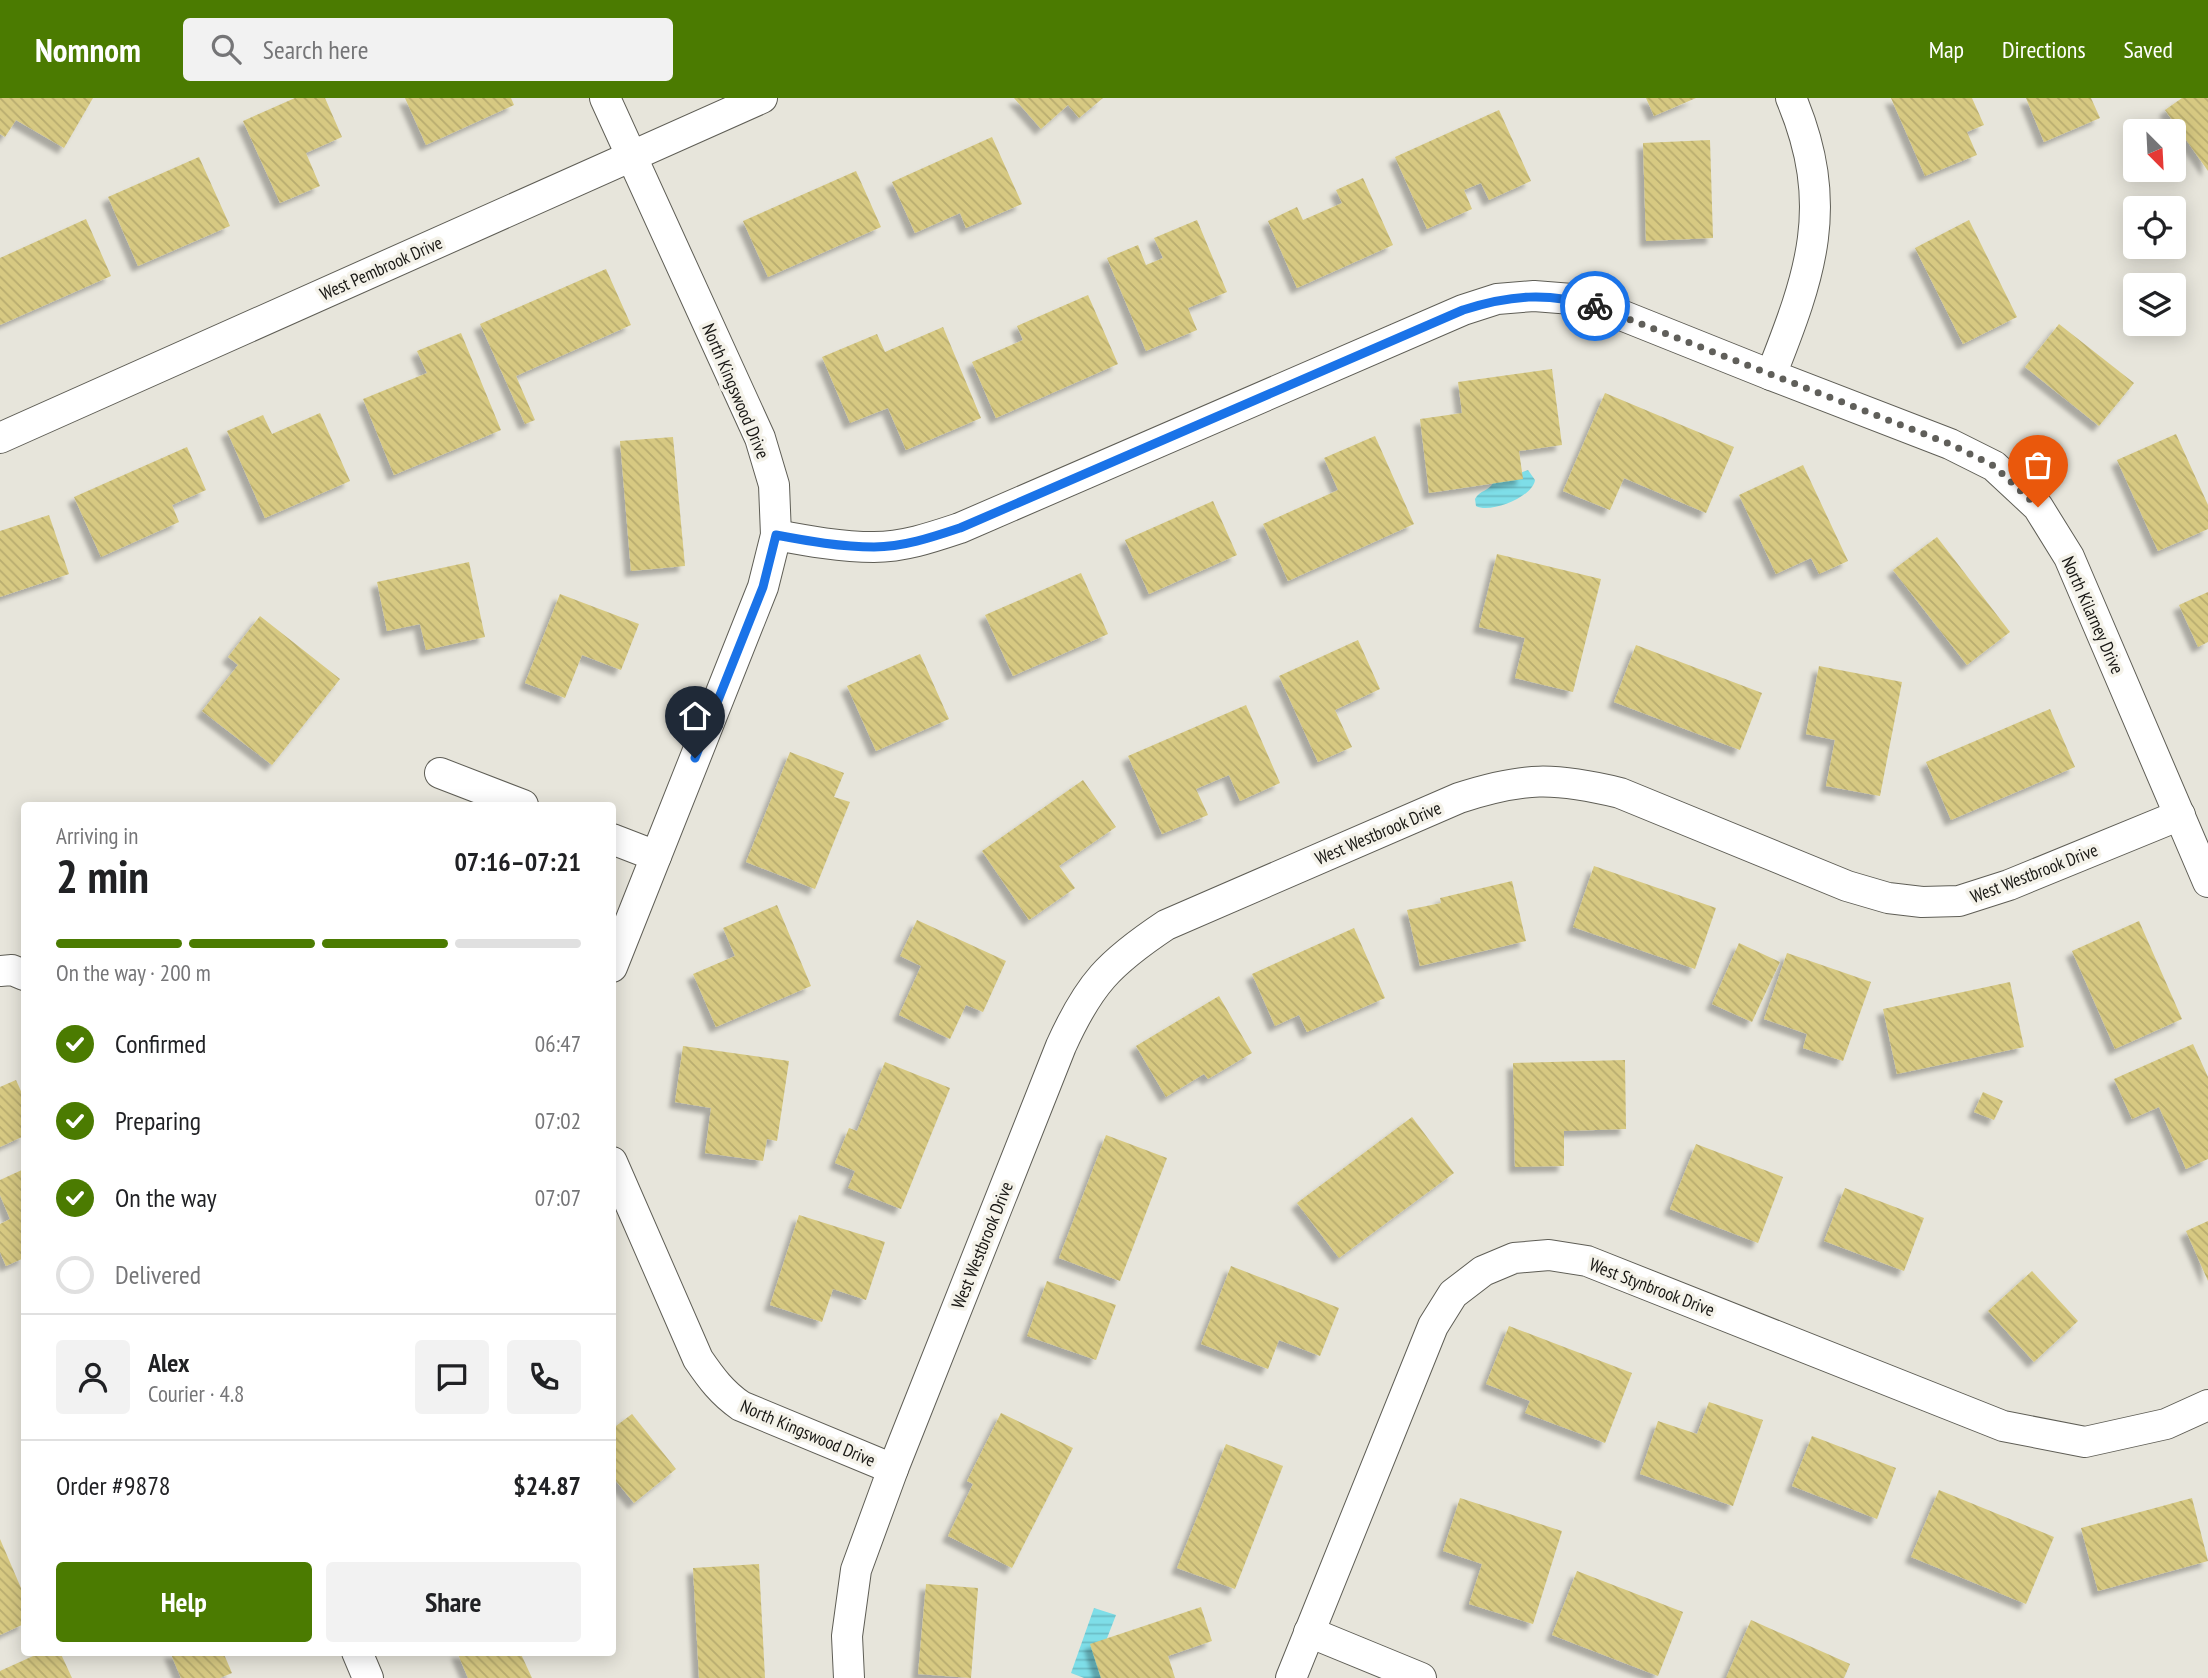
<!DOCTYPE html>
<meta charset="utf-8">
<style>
:root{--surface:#fff;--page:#f2f2f2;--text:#202124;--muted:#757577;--line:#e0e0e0;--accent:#4b7b01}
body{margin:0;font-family:"PT Sans Narrow",sans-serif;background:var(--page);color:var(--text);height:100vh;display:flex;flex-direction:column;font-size:26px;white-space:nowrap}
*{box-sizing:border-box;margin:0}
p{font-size:23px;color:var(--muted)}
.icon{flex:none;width:38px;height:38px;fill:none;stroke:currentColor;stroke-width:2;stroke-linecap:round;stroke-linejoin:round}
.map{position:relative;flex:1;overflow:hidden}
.panel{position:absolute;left:21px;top:704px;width:595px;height:854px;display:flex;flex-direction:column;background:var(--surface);border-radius:7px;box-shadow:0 4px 18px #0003}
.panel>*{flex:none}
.needle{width:46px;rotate:156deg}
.tools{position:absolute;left:2123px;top:21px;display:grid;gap:14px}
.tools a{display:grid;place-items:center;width:63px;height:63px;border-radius:7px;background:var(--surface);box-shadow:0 4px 18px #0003;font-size:35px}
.pin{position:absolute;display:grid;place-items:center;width:60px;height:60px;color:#fff;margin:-72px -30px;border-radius:50% 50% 50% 0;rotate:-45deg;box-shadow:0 0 7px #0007}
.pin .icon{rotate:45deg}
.courier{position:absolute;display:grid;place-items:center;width:70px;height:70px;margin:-35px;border:5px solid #1a73e8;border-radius:50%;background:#fff;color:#222;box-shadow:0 2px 9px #0007}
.summary em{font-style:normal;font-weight:800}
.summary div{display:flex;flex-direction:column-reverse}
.summary{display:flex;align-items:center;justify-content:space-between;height:119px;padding:0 35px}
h1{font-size:46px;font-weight:800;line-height:52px}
.bar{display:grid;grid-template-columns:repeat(4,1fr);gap:10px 7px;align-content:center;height:84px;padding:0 35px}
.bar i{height:9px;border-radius:5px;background:var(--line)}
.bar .selected{background:var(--accent)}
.bar p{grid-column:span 4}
.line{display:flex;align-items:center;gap:18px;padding:0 35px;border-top:2px solid var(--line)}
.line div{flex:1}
.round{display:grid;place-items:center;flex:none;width:74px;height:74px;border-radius:7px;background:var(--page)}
ol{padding:0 35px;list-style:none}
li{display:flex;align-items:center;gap:21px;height:77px}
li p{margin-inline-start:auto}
li .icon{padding:7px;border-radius:50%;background:var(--accent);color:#fff;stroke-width:4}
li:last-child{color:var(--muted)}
li i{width:38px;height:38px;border:4px solid var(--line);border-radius:50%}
.cta{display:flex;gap:14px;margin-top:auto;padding:14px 35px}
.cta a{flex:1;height:80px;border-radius:7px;background:var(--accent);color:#fff;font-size:28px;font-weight:800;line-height:80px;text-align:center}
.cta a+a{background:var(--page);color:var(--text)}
header{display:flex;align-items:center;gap:42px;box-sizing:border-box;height:98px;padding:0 35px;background:var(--accent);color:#fff}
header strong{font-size:33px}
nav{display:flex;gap:38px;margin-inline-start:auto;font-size:24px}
.search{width:490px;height:63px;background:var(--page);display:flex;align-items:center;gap:18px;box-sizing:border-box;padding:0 24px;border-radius:7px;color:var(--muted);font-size:26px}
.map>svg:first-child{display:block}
</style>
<header>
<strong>Nomnom</strong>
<div class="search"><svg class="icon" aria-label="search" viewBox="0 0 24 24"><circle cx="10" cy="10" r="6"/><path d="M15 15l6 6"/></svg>Search here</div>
<nav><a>Map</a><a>Directions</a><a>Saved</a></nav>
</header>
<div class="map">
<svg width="2208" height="1580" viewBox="0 0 2208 1580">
<defs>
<pattern id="water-rules" width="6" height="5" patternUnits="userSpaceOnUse" patternTransform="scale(1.75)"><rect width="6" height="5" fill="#7edee8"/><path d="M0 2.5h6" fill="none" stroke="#6cbec6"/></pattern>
<pattern id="building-back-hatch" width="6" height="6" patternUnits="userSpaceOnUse" patternTransform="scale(1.75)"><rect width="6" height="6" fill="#d7c982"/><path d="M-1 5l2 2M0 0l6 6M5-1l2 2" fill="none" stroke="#b8ac6f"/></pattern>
<filter id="shadow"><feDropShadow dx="-6" dy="6" stdDeviation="2" flood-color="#0004"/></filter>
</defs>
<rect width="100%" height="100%" fill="#e7e5db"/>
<g fill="url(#water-rules)">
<path d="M 1528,372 L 1535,382 C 1533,399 1490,416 1476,408 L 1475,401 C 1480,392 1489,393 1493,385 Z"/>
<polygon points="1094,1510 1116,1517 1104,1548 1109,1580 1084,1580 1071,1575"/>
</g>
<g fill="url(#building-back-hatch)" filter="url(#shadow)">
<polygon points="0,0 93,0 64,50 16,22 5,39 0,36"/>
<polygon points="295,0 325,0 342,39 306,55 320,88 280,105 243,23"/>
<polygon points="405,0 511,0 514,7 426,47"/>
<polygon points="1014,0 1103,0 1079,20 1068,7 1041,31"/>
<polygon points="1646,0 1696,0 1654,18"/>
<polygon points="1891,0 1972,0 1984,27 1967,34 1977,57 1925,78"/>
<polygon points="2026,0 2091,0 2100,20 2044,44"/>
<polygon points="2182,0 2208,0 2208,73 2165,12"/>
<polygon points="1499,12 1531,83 1489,102 1481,85 1464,92 1472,111 1427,131 1395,59"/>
<polygon points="992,39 1022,106 966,130 960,115 915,135 892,84"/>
<polygon points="1710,42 1713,140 1646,143 1643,45"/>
<polygon points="199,59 230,128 138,168 108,99"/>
<polygon points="856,73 881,129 768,179 743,123"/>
<polygon points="1363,80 1393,147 1297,190 1268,123 1297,109 1303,122 1342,105 1336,92"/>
<polygon points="86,121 111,178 0,227 0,160"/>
<polygon points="1197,122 1227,194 1188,210 1197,232 1146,253 1107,160 1138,147 1146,167 1163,160 1154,140"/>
<polygon points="1969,122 2017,219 1963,246 1915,150"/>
<polygon points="606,171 631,227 516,278 535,322 525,326 480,226"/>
<polygon points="1088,197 1118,266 996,320 972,264 1023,242 1017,228"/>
<polygon points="2059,226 2134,285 2099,328 2025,269"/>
<polygon points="943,229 981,320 906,352 888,310 850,325 822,259 877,236 885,254"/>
<polygon points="461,235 501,332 394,377 363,301 427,275 417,253"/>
<polygon points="1552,271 1562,347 1519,353 1523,381 1429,395 1420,321 1462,315 1458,284"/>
<polygon points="1605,295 1734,349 1706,415 1624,380 1610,412 1563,393"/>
<polygon points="320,315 350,383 265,420 227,333 263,317 272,336"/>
<polygon points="2176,336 2208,407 2208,431 2158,453 2117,362"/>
<polygon points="1375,338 1414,426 1288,483 1263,426 1338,392 1324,360"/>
<polygon points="673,339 685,468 631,473 620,343"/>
<polygon points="187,349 206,392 172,407 179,424 101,459 74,399"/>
<polygon points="1803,367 1848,463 1819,476 1811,460 1776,476 1739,397"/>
<polygon points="1213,403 1237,457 1149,496 1125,442"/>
<polygon points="49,417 69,476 0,499 0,433"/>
<polygon points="1937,439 2010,534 1967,567 1893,472"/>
<polygon points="1497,456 1601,481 1573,594 1515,580 1525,540 1479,529"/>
<polygon points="469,464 485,539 426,552 420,526 387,533 377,484"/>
<polygon points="1081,475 1108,536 1013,578 985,517"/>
<polygon points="2208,494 2208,544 2198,549 2179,507"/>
<polygon points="560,496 639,526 621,572 582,557 565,600 525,585"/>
<polygon points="260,518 340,581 272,667 202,613 238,567 228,559"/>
<polygon points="1358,542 1380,591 1335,612 1352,649 1318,664 1279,578"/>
<polygon points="1636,547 1762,595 1740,652 1614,604"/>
<polygon points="920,556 949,621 876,653 847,588"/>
<polygon points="1819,568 1902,584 1880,698 1826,688 1835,642 1806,636"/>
<polygon points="1246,607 1280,685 1240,703 1229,677 1196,691 1208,717 1162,736 1128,658"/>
<polygon points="2050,611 2075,669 1951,722 1926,664"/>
<polygon points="790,654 844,675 834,699 850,704 815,791 746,764"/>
<polygon points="1083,682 1116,729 1059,768 1075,790 1029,822 982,753"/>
<polygon points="1594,768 1716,810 1695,871 1573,829"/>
<polygon points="1512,783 1526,843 1420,868 1407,812 1441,805 1440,800"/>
<polygon points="777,807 811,888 716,929 693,876 735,858 723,830"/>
<polygon points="917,822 1006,863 983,914 966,907 950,941 899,917 921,868 900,858"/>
<polygon points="2139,823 2182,921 2115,951 2072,853"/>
<polygon points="1354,830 1385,900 1307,934 1299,917 1275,928 1252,876"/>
<polygon points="1739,845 1780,864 1752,924 1712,906"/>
<polygon points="1787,855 1871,884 1843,963 1803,950 1807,936 1764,921"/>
<polygon points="2010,884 2024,949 1897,976 1883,911"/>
<polygon points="1219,898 1252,955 1208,981 1204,976 1166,999 1136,948"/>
<polygon points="2193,946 2208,979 2208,1061 2186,1071 2159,1009 2132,1021 2114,981"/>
<polygon points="683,948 789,963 777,1043 767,1041 763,1063 705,1055 711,1010 675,1004"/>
<polygon points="1625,962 1626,1031 1564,1033 1564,1068 1515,1069 1513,965"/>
<polygon points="885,964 950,990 901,1111 848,1090 855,1073 835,1065 849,1030 857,1033"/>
<polygon points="16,982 24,1000 24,1038 0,1049 0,989"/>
<polygon points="1983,994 2003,1003 1994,1022 1974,1014"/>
<polygon points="1412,1019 1454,1075 1339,1160 1297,1105"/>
<polygon points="1106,1037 1167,1060 1120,1183 1059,1160"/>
<polygon points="1696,1046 1783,1079 1758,1145 1670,1111"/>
<polygon points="24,1071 24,1160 6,1168 0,1154 0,1126 10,1121 0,1097 0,1082"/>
<polygon points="1845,1090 1924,1120 1904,1173 1824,1143"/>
<polygon points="799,1117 885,1144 866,1202 833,1191 822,1224 770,1207"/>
<polygon points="2208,1123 2208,1183 2186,1133"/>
<polygon points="1231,1168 1339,1210 1320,1258 1279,1242 1268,1271 1201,1246"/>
<polygon points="2032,1173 2078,1223 2034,1264 1988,1213"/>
<polygon points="1047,1183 1116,1207 1096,1262 1027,1238"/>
<polygon points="1509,1228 1632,1275 1605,1345 1525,1315 1530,1303 1486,1286"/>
<polygon points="1709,1304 1763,1322 1733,1408 1640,1376 1658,1323 1697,1336"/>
<polygon points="1001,1315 1073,1350 1012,1470 948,1438 973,1386 967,1383"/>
<polygon points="632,1316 676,1371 634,1405 612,1378 612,1331"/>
<polygon points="1812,1338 1896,1370 1877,1421 1792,1388"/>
<polygon points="1226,1346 1283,1368 1235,1491 1177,1470"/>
<polygon points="1939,1392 2054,1439 2026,1506 1911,1459"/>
<polygon points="1460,1400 1562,1433 1533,1526 1469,1506 1482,1466 1443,1453"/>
<polygon points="2192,1400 2208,1463 2098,1493 2081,1430"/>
<polygon points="0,1441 24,1497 24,1526 0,1537"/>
<polygon points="759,1466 765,1580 699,1580 693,1470"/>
<polygon points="1577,1473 1683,1514 1658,1578 1552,1537"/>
<polygon points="926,1486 978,1490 971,1580 918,1576"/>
<polygon points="1201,1509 1212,1543 1168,1558 1175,1580 1101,1580 1090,1546"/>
<polygon points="1751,1522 1850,1566 1844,1580 1726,1580"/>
<polygon points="42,1554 60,1554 72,1580 0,1580 0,1573"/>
<polygon points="170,1554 223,1554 232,1575 220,1580 181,1580"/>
<polygon points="457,1554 520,1554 532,1580 468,1580"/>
</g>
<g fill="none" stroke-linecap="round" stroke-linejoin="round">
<g stroke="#5f5e56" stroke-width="32">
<g id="minor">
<polyline points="605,0 760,340 774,387 776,437 763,489 612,869"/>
<path d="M 1791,0 C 1836,107 1811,176 1771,277 L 1950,346 L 1994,368 L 2038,409 L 2069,459 L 2208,784"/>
<polyline points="0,340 762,0"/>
<path d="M 776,437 C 808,443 841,449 874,449 C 904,449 933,439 960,430 L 1463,212 L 1497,201 L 1534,198 L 1572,201 L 1606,211 L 1771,277"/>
<polyline points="440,675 523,707"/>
<polyline points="612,741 656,758"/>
<polyline points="0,873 12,872 24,877"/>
<path d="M 612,1064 L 698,1261 C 711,1280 722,1295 741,1308 L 893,1371"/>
<polyline points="1309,1534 1421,1580"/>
<polyline points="357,1554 368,1580"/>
<path d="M 849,1580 L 847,1538 L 856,1472 L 893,1371 L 1061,948 C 1089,886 1109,865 1166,827 L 1459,700 C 1524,679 1554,679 1620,695 L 1847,788 L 1888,800 L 1922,804 L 1959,803 L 2009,787 L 2180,717"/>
<polyline points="1291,1580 1433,1228 1453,1196 1483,1173 1514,1160 1549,1157 1587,1163 2003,1328 2085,1344 2166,1326 2208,1307"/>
</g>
</g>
<use href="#minor" stroke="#fff" stroke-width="30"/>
</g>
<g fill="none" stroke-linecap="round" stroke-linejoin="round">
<polyline stroke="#605f5a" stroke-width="7" stroke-dasharray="0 12.6" points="1595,208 1950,346 1994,368 2038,409"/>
<path stroke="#1a73e8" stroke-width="9" d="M 695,660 L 763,489 L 776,437 C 808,443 841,449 874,449 C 904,449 933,439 960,430 L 1463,212 C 1510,197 1547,194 1595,208"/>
</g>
<g text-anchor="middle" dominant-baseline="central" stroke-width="7" stroke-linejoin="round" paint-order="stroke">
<g font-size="18" fill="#181714" stroke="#f4f2e9">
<text transform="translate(381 170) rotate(-24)">West Pembrook Drive</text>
<text transform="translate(736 293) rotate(67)">North Kingswood Drive</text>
<text transform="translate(2093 517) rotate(66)">North Kilarney Drive</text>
<text transform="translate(1378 735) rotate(-23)">West Westbrook Drive</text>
<text transform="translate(2034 775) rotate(-21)">West Westbrook Drive</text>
<text transform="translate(982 1147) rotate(-68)">West Westbrook Drive</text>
<text transform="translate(1652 1189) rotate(21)">West Stynbrook Drive</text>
<text transform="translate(808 1335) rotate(23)">North Kingswood Drive</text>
</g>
</g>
</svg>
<div class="tools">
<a><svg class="needle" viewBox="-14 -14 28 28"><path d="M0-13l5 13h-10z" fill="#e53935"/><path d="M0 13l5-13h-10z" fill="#757577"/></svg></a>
<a><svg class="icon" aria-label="locate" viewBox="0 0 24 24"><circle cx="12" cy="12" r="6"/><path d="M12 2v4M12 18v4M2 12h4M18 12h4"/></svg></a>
<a><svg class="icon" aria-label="layers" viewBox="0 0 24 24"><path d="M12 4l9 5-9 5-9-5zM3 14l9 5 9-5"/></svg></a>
</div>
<div class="pin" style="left:2038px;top:409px;background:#ea580c"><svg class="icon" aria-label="bag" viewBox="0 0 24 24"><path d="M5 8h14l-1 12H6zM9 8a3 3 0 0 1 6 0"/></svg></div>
<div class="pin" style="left:695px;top:660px;background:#1f2937"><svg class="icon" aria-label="home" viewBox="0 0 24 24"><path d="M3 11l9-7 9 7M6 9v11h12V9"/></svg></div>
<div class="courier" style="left:1595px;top:208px"><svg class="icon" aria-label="bike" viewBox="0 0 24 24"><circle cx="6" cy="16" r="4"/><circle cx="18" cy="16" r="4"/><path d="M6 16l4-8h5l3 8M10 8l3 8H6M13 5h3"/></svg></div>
<section class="panel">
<div class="summary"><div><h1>2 min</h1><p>Arriving in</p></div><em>07:16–07:21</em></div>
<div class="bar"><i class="selected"></i><i class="selected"></i><i class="selected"></i><i></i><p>On the way · 200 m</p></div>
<ol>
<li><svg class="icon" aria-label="check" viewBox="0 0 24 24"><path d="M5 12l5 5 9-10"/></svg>Confirmed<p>06:47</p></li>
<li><svg class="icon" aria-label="check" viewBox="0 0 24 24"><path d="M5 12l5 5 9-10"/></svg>Preparing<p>07:02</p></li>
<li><svg class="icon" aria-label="check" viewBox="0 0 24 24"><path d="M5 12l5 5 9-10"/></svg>On the way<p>07:07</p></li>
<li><i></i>Delivered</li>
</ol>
<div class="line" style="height:126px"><a class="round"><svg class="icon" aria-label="person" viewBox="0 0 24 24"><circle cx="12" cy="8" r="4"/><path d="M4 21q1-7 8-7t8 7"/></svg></a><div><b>Alex</b><p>Courier · 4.8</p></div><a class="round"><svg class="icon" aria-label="chat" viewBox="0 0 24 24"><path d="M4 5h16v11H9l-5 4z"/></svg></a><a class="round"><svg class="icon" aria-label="phone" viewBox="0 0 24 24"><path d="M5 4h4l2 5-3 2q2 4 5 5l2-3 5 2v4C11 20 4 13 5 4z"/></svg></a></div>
<div class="line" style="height:91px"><div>Order #9878</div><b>$24.87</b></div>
<div class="cta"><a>Help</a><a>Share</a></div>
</section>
</div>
